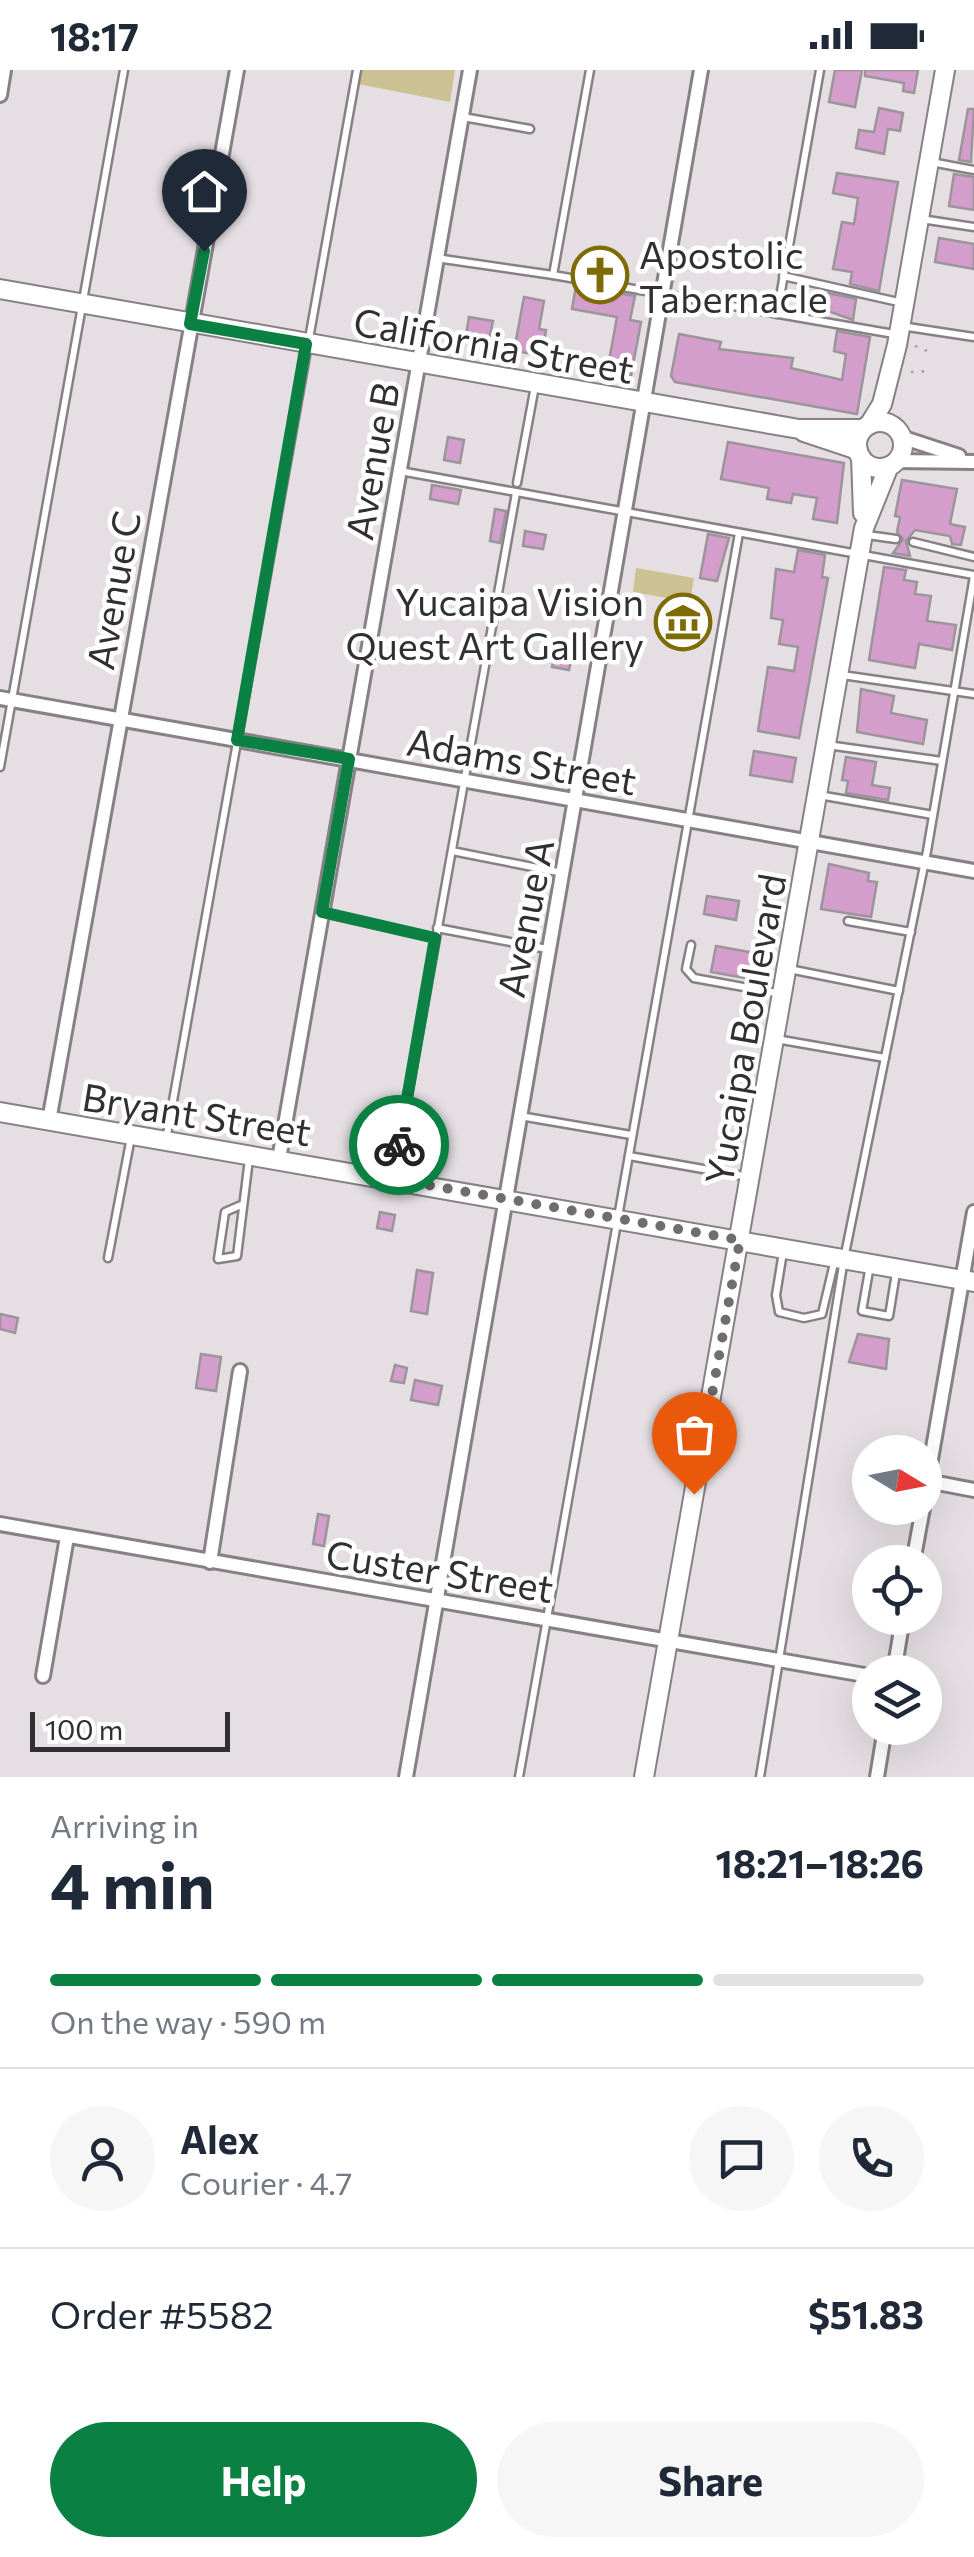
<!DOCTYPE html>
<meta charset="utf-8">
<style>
:root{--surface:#fff;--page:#f6f6f7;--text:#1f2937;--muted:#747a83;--line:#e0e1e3;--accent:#0b8043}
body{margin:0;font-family:Commissioner,sans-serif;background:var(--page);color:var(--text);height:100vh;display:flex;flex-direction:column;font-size:38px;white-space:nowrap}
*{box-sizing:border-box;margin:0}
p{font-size:32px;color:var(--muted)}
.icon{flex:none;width:55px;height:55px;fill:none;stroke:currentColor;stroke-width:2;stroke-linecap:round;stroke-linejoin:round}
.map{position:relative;height:1707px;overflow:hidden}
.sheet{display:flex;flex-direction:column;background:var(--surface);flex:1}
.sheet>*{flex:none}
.needle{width:65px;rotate:100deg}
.tools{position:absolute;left:852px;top:1365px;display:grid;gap:20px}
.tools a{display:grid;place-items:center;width:90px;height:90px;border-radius:50%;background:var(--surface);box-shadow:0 10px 40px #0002;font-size:50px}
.scale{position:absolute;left:30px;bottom:25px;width:200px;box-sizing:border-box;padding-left:10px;border:5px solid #312f31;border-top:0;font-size:28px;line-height:35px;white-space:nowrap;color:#312f31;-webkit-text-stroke:8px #fff;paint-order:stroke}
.pin{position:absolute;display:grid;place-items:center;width:85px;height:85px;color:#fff;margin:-102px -42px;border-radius:50% 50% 50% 0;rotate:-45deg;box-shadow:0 0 10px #0007}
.pin .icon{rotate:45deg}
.courier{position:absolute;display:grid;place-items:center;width:100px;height:100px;margin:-50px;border:8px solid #0b8043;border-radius:50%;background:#fff;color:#222;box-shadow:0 2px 12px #0007}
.head em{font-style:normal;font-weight:700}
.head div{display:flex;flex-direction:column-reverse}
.head{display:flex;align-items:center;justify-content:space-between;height:170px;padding:0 50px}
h1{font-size:65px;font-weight:700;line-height:75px}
.bar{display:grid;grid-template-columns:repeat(4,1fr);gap:15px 10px;align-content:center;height:120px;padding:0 50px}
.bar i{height:12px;border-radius:8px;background:var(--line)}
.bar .selected{background:var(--accent)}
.bar p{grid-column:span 4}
.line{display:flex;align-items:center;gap:25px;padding:0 50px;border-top:2px solid var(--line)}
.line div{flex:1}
.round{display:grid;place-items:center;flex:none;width:105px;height:105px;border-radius:52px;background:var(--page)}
.cta{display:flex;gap:20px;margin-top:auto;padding:20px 50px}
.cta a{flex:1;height:115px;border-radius:60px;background:var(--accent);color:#fff;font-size:40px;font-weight:700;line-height:115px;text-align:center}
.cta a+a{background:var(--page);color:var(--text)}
.status{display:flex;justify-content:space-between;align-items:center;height:70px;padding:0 50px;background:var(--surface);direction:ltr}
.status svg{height:28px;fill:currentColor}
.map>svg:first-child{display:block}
</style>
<div class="status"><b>18:17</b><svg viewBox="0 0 49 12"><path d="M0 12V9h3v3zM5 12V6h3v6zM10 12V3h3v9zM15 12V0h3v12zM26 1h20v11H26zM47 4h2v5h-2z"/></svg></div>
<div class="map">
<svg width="974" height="1707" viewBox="0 0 974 1707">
<rect width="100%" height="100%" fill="#e5dfe4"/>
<g fill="#ccc193">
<polygon points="361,0 455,0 450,32 358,14"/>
<polygon points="636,498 694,508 690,532 633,522"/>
</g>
<g fill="#d39dcc" stroke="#9b959a" stroke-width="2.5">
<polygon points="835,0 862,0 855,37 829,32"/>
<polygon points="865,0 918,0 914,23 903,21 904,13 865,6"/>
<polygon points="879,38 903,43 900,61 888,59 884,84 856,78 859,60 874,62"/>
<polygon points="968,39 974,39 971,92 959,90"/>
<polygon points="837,103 898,112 879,221 850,214 852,202 833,199 842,152 854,154 858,128 833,123"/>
<polygon points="954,104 974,107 974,140 949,136"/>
<polygon points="939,168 974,174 974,199 935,192"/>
<polygon points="576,216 635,226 630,250 641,252 631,306 607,302 617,247 572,239"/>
<polygon points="828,223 856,229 853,250 825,240"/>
<polygon points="524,227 544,231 539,259 546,260 543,280 535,278 534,284 514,281"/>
<polygon points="469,247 493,251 488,275 465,271"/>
<polygon points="837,261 870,267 857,344 675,312 671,306 679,264 721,272 719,279 793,288 791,298 842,310 846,284 834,281"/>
<polygon points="448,367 464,370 460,393 444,390"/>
<polygon points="728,372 844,393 837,453 813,449 817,428 793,424 791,433 767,429 769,418 721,409"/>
<polygon points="902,410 957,419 950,454 965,457 961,475 952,474 950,466 915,460 906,471 910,486 893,483 903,469 897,462 900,447 895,446"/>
<polygon points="432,415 461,420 458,434 430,429"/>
<polygon points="495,439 506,441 500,473 490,471"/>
<polygon points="525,461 546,465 543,479 523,476"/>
<polygon points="708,464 729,468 717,511 700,508"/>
<polygon points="798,480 825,485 822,507 828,508 799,668 758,661 768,597 794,601 798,577 779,574 783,550 771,548 776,499 794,502"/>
<polygon points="884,497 906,500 904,510 917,512 915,524 931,526 927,551 956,555 952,580 919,574 915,598 869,590"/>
<polygon points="670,538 699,544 697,557 691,562 667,557"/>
<polygon points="555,582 572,586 569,600 552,597"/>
<polygon points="861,619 894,626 891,643 927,650 923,674 857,662"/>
<polygon points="754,681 796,688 792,712 750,705"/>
<polygon points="846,687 876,692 872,715 890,718 888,730 846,723 848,711 842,710"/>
<polygon points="829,794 869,803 868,811 877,812 871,847 821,839"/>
<polygon points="707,826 739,831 736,850 704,844"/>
<polygon points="716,876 755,883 751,909 711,902"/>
<polygon points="380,1142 395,1145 392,1161 377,1158"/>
<polygon points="417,1200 433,1203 427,1244 411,1241"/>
<polygon points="0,1244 18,1248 15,1263 0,1259"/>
<polygon points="858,1264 889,1269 886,1299 849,1292"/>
<polygon points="201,1284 221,1287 216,1321 196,1318"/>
<polygon points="395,1295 407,1298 404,1313 391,1311"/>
<polygon points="415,1310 442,1316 438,1335 411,1330"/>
<polygon points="318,1444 329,1446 324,1476 313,1474"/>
</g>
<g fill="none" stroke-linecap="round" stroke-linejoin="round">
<g stroke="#878186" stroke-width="11">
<g id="lane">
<polyline points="590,0 553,205 894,264"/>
<polyline points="463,47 530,59"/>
<polyline points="931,92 974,100"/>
<polyline points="921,149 974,157"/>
<polyline points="436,188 553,205"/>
<polyline points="783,206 903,233"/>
<polyline points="777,244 820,0"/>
<polyline points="901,256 974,267"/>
<polyline points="400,401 974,505"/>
<polyline points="517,413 535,316"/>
<polyline points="867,465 896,469"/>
<polyline points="913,472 974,487"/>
<polyline points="842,605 974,624"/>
<polyline points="827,675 942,691"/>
<polyline points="0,697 124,0"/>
<polyline points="819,725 933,745"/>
<polyline points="452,781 563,803"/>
<polyline points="324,843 435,868"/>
<polyline points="848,851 911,862"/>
<polyline points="437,858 547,879"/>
<polyline points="691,875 686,899 694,908 782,924"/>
<polyline points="789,899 899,921"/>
<polyline points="776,969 885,988"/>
<polyline points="520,1046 631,1065"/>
<polyline points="166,1070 357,0"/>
<polyline points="629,1086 749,1107"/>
<polyline points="393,1108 516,423"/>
<polyline points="241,1135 225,1142 218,1189 237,1186 249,1089"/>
<polyline points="783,1182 776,1225 779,1242 804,1248 822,1244 835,1189"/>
<polyline points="108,1188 131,1067"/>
<polyline points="870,1195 862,1241 889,1246 896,1203"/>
<polyline points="519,1707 739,463"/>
<polyline points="760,1707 844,1189 927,781 974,506"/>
</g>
</g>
<g stroke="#878186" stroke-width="18">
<g id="street">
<polyline points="0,25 4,0"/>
<polyline points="901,367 959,386"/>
<polyline points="895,391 974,392"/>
<polyline points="0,628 974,801"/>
<polyline points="49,1051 237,0"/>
<polyline points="279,1089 470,0"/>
<polyline points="927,1411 974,1420"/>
<polyline points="925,1424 974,1142"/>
<polyline points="0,1454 870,1606"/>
<polyline points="210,1492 240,1301"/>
<polyline points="913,1492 923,1438"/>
<polyline points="894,1602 903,1548"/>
<polyline points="43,1606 67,1467"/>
<polyline points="406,1707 701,0"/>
<polyline points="877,1707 885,1658"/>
</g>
</g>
<g stroke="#878186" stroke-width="22">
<g id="secondary">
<polyline points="0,219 799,359 863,359"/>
<circle cx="880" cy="375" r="23"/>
<polyline points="869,355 882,334 897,275 945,0"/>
<polyline points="804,362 858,380"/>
<polyline points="861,387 863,443"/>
<polyline points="0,1042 974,1212"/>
<polyline points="644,1707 864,458 889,396"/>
</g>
</g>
<g stroke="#a5a0a4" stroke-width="2.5" stroke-dasharray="2.5 8" stroke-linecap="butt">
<polyline points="915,276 932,283"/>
<polyline points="911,302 928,301"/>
</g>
<use href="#lane" stroke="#fff" stroke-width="6"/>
<use href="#street" stroke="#fff" stroke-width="12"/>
<use href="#secondary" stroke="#fff" stroke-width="18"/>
</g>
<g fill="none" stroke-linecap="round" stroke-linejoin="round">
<polyline stroke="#706d70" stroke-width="10" stroke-dasharray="0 18" points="399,1075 393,1109 740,1170 694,1424"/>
<polyline stroke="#0b8043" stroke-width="12" points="204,181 190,254 306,274 237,670 349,689 322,842 435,868 399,1075"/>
</g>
<defs>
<g id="church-ring" transform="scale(2.875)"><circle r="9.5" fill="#fff" stroke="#7e6b03" stroke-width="1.5"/><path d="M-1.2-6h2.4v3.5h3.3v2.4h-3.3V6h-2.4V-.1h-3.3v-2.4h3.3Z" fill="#7e6b03"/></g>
<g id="museum-ring" transform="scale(2.875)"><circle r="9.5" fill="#fff" stroke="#7e6b03" stroke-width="1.5"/><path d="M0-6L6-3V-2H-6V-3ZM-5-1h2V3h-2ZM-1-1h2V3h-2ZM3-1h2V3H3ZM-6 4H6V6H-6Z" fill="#7e6b03"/></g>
</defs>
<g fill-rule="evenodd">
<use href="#church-ring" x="600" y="205"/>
<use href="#museum-ring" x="683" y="552"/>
</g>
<g text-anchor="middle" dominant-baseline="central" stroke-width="9" stroke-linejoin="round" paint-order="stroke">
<g font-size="38" fill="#312f31" stroke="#fff" text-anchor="start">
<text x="639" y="183">Apostolic<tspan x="639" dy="44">Tabernacle</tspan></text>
<text x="644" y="530" text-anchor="end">Yucaipa Vision<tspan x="644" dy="44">Quest Art Gallery</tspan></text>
</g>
<g font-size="38" fill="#312f31" stroke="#fff">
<text transform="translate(494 274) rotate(10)">California Street</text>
<text transform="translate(371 391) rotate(-80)">Avenue B</text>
<text transform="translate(112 520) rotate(-80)">Avenue C</text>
<text transform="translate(522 690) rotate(10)">Adams Street</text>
<text transform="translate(524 848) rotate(-79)">Avenue A</text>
<text transform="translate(744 959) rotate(-80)">Yucaipa Boulevard</text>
<text transform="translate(197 1043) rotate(9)">Bryant Street</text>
<text transform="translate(440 1500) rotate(9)">Custer Street</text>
</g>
</g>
</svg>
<div class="tools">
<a><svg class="needle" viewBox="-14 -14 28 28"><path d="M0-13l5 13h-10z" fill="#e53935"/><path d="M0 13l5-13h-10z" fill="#747a83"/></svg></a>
<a><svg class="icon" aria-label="locate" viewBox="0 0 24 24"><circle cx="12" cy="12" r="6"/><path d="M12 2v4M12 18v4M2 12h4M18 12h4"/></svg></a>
<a><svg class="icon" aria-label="layers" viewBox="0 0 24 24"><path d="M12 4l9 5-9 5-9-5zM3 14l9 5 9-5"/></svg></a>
</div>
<div class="scale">100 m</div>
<div class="pin" style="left:694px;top:1424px;background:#ea580c"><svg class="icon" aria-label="bag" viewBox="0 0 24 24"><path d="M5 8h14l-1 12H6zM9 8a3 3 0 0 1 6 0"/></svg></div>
<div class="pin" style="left:204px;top:181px;background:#1f2937"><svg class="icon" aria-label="home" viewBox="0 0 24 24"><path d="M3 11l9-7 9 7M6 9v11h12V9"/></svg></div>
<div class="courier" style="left:399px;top:1075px"><svg class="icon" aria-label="bike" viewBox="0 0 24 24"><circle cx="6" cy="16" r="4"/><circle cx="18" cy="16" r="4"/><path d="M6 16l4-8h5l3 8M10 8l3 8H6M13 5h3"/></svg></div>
</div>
<section class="sheet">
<div class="head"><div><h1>4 min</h1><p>Arriving in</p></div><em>18:21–18:26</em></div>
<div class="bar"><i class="selected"></i><i class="selected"></i><i class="selected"></i><i></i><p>On the way · 590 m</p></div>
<div class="line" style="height:180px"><a class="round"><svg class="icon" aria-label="person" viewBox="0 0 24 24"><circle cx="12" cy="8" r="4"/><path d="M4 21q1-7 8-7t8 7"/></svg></a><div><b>Alex</b><p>Courier · 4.7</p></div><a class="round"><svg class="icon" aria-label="chat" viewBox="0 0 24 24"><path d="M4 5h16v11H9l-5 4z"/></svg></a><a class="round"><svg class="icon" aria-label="phone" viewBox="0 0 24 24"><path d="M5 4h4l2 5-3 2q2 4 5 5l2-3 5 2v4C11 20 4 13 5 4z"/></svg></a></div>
<div class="line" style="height:130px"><div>Order #5582</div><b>$51.83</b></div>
<div class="cta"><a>Help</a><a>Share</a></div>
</section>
